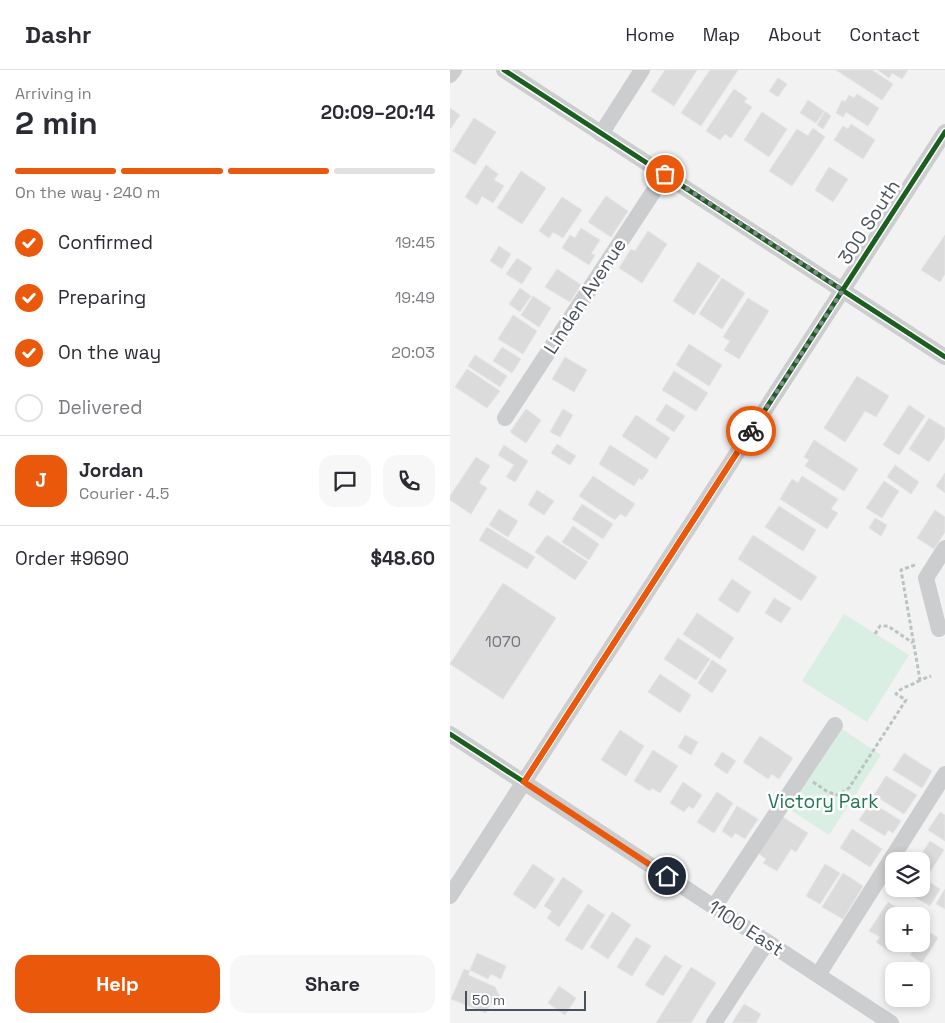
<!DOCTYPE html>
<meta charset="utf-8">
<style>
:root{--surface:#fff;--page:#f7f7f7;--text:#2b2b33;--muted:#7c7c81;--line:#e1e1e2;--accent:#ea580c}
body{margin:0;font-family:"Space Grotesk",sans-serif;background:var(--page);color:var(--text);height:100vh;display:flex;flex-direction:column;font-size:19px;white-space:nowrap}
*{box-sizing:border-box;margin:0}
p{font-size:16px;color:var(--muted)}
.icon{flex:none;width:28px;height:28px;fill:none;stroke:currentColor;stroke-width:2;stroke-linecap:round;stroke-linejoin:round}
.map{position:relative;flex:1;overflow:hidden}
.details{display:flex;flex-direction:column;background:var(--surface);width:450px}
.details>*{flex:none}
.fabs{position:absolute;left:435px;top:782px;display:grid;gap:10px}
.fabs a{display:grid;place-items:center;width:45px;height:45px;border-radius:10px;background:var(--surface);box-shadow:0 2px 8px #0003;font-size:25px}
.scale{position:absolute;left:15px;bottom:12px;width:121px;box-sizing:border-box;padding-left:5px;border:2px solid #4a535d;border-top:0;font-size:14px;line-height:18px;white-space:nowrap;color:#4a535d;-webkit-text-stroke:4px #fff;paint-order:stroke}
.pin{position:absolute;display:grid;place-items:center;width:42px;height:42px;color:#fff;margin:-21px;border:2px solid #fff;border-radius:50%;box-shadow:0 1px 5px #0007}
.courier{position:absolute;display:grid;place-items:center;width:50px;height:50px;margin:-25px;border:4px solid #ea580c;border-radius:50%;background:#fff;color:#222;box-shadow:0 1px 6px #0007}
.summary em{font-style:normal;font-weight:600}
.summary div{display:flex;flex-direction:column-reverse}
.summary{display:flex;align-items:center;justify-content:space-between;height:85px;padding:0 15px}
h1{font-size:32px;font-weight:600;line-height:38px}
.bar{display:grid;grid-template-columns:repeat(4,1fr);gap:8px 5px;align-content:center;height:60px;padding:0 15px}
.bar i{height:6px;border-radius:4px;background:var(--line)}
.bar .on{background:var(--accent)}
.bar p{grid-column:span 4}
.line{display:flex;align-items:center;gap:12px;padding:0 15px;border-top:1px solid var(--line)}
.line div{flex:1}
.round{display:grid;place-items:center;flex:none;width:52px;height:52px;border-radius:15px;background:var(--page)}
ol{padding:0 15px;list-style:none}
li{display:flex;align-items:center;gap:15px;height:55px}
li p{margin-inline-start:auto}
li .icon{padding:5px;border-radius:50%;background:var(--accent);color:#fff;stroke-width:4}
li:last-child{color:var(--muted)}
li i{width:28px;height:28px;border:2px solid var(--line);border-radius:50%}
.cta{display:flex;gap:10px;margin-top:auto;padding:10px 15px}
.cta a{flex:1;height:58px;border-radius:15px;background:var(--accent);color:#fff;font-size:20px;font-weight:600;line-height:58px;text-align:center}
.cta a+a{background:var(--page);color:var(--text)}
header{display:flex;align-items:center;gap:30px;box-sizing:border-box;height:70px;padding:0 25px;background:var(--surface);border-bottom:1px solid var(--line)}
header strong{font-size:24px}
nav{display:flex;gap:28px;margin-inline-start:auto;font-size:18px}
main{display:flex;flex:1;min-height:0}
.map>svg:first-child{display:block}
</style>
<header>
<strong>Dashr</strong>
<nav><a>Home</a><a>Map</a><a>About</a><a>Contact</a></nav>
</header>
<main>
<section class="details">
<div class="summary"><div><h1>2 min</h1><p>Arriving in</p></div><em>20:09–20:14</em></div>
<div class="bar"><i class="on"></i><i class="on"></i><i class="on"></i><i></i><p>On the way · 240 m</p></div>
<ol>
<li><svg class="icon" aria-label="check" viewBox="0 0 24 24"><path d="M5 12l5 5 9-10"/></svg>Confirmed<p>19:45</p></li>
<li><svg class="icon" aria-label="check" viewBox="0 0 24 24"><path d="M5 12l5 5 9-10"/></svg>Preparing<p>19:49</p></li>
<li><svg class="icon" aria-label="check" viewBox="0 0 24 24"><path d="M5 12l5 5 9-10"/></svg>On the way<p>20:03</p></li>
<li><i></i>Delivered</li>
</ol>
<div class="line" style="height:90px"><b class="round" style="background:var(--accent);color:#fff">J</b><div><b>Jordan</b><p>Courier · 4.5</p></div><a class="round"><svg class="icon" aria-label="chat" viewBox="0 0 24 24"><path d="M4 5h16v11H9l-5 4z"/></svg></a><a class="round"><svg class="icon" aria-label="phone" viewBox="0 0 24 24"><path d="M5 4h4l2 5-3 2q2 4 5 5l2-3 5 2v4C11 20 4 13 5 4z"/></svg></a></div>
<div class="line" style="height:65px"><div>Order #9690</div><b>$48.60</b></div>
<div class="cta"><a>Help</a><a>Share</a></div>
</section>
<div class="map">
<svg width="495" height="953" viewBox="0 0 495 953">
<rect width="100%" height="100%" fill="#f2f2f2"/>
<g fill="#d9efe3">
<polygon points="394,544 459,585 417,652 352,611"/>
<polygon points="392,659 431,685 379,765 339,739"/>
</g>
<g fill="#dbdbdc" stroke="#e4e4e5">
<polygon points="215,0 247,0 224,36 201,21"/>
<polygon points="260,0 288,0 251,56 231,43"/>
<polygon points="386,0 422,0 443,14 432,30"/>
<polygon points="428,0 458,0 452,9 442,3 439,8"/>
<polygon points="328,8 337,14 328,27 319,21"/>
<polygon points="284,19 297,28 294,32 302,37 281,68 275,64 270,70 256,61"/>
<polygon points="407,24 429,38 418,56 396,42 393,47 386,43 392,30 395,32 399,25 404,28"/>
<polygon points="358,30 374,41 366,53 350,43"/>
<polygon points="0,38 10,45 0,59"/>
<polygon points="375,41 381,46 373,59 367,55"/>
<polygon points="312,42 337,59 319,87 294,70"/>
<polygon points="24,48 46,62 25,95 3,81"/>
<polygon points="401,54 425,70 413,89 384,70 393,56 398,59"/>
<polygon points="363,58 375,67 342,116 319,101 347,59 358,66"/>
<polygon points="36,95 48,104 44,110 54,116 43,133 32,126 27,135 15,127"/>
<polygon points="379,97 398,109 383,132 365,120"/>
<polygon points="71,101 96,118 72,154 47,138"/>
<polygon points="156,126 178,141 161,167 138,152"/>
<polygon points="112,127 132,140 113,168 103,162 99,168 89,161"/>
<polygon points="131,158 150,170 141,184 145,185 139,195 112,178 120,165 125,168"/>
<polygon points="198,161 217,174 192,213 169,198 181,179 185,181"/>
<polygon points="495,165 495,204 490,212 471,200"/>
<polygon points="49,176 61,184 52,199 40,191"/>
<polygon points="67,188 82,198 72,214 56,204"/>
<polygon points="248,192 270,206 244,245 223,231"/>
<polygon points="107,199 131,215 120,232 95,217"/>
<polygon points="272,208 295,223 272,259 249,244"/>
<polygon points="70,218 81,226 70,242 59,234"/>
<polygon points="83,226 101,238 89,257 71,245"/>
<polygon points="298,228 319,241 289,289 274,280 280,271 273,267"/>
<polygon points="63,245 87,261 73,284 48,269"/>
<polygon points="239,274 272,295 259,316 226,295"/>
<polygon points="52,277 71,289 62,303 43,291"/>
<polygon points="25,285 57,306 50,317 18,296"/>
<polygon points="115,287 137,300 124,322 102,309"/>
<polygon points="17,299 50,321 37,338 5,317"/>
<polygon points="224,301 258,323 246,341 212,320"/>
<polygon points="407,306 439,326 426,347 415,341 395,372 374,358"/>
<polygon points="216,334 235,346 224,362 206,350"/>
<polygon points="459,335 475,346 449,385 433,375"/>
<polygon points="76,339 91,350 76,373 60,362"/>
<polygon points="113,339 123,345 110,367 100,362"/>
<polygon points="186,345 220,368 206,389 172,366"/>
<polygon points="479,348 495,358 495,368 479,392 459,379"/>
<polygon points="364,370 408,399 394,421 355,396 359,390 354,387"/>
<polygon points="107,374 126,386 120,395 101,383"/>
<polygon points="54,375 78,391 65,412 56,407 64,395 48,385"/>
<polygon points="160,375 199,400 192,410 189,408 184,416 149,394"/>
<polygon points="26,387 40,396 29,413 37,418 21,444 0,430 0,426"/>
<polygon points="445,395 469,412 461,424 437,407"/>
<polygon points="495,403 495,423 486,416"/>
<polygon points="143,406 185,434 176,447 170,444 165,450 129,426"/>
<polygon points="352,406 388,429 381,439 388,443 377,459 330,429 342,409 348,413"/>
<polygon points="434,411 449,421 432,448 416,438"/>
<polygon points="87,420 104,431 94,445 78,435"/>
<polygon points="132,434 163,454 153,469 122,449"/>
<polygon points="329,436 366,460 353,481 315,457"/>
<polygon points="49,439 68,451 58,467 39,455"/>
<polygon points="485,440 495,447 495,462 484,479 467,468"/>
<polygon points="425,448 437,455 431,466 419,458"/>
<polygon points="123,456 149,474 139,490 112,472"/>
<polygon points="37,457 85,487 77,499 29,470"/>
<polygon points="97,465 138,492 125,510 85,482"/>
<polygon points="303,465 367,507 351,531 288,489"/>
<polygon points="282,509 301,522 288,543 268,530"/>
<polygon points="53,513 106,548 53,629 0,594"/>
<polygon points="324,528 341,538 331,553 315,543"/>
<polygon points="247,543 284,568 270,589 233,564"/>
<polygon points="228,568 260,589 246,610 214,589"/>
<polygon points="262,590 277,600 262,623 248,613"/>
<polygon points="210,604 241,625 230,643 198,622"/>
<polygon points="170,660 194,676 176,706 151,690"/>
<polygon points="235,665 248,672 241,685 228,677"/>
<polygon points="310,666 343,688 329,709 322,704 318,709 293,692"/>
<polygon points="203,680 228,696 210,723 202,718 200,721 184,711"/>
<polygon points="272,682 286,691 277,704 264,695"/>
<polygon points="454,683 482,701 472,718 443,700"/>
<polygon points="436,706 467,725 454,744 424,725"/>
<polygon points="233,712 252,725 243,739 239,736 234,742 220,733"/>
<polygon points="267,722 283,733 264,763 247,752"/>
<polygon points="421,732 451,751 443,763 438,760 435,766 409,750"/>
<polygon points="287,736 308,749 295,769 285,763 282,768 272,761"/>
<polygon points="490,742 495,745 495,771 478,760"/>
<polygon points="331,746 358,763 346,782 341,779 327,801 313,793 316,789 308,783"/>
<polygon points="402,759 432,779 420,797 390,778"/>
<polygon points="480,771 494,780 480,802 471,796 471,791 467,791"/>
<polygon points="83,794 105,809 85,839 63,824"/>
<polygon points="375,794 390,803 370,834 356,826"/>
<polygon points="393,803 413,816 393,849 372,837"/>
<polygon points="113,807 133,821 109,857 97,848 102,841 94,836"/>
<polygon points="471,807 490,819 480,836 451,819 471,819"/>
<polygon points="495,819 495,839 486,834"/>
<polygon points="438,832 459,846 444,846 444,874 446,874 441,882 426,872 430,867 419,861"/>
<polygon points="138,834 155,845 132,880 115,870"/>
<polygon points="162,842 181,855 158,889 140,877"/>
<polygon points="473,858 488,868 472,893 460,885 465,878 461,876 463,874 471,874"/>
<polygon points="186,867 201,876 182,906 167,897"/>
<polygon points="27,883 56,896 51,909 41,904 38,909 20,900"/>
<polygon points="215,885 232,896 213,926 195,915"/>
<polygon points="241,897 266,913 241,953 206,953"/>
<polygon points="14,899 20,901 18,905 45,917 50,927 46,935 41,933 36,943 1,929"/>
<polygon points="109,916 126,928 115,945 98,933"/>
<polygon points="294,934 311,944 306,953 282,953"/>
</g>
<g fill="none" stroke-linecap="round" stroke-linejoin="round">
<g stroke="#bbc4c2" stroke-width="3" stroke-dasharray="4 2.5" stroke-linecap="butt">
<polyline points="465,495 451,500 470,610 481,606"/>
<polyline points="425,564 430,556 438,556 463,573"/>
<path d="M 363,712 L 378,722 L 388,725 L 399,718 L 456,630 L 446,624 C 452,616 462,616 470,610"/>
</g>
<g stroke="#cccdcf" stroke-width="16">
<polyline points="54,0 495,287"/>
<polyline points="0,5 4,0"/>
<polyline points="151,64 192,0"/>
<polyline points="55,348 215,104"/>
<polyline points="489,559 476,508 495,478"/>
<polyline points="0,664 441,953"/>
<polyline points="0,826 495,62"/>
<polyline points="264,837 385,655"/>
<polyline points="368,905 495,704"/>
<polyline points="264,953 317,872"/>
</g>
<g stroke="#fff" stroke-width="8">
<g id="cycleway">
<polyline points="54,0 495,287"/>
<polyline points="0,664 74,712 495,62"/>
</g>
</g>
<use href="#cycleway" stroke="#1b5e20" stroke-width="5"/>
</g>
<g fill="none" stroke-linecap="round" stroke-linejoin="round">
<polyline stroke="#858b91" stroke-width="5" stroke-dasharray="0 9" points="215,104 393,220 301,361"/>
<polyline stroke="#ea580c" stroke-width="6" points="217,806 74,712 301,361"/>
</g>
<g text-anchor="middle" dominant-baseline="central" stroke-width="5" stroke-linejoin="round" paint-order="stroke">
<g font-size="16" fill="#6f767e">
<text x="53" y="571">1070</text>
</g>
<g font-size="19" fill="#4a535d" stroke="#fff">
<text transform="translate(419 152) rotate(-57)">300 South</text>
<text transform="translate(135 226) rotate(-57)">Linden Avenue</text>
<text transform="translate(296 858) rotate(33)">1100 East</text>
</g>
<g font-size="19" fill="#217853" stroke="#fff">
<text x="373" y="731">Victory Park</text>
</g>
</g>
</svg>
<div class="fabs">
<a><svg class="icon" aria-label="layers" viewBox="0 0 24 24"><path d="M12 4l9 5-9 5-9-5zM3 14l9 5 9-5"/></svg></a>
<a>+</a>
<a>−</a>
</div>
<div class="scale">50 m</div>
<div class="pin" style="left:215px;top:104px;background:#ea580c"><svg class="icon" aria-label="bag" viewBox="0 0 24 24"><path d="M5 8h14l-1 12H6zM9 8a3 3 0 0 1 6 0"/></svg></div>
<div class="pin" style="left:217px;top:806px;background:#1f2937"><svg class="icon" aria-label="home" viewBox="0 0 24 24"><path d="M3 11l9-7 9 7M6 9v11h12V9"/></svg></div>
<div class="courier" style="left:301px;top:361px"><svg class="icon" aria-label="bike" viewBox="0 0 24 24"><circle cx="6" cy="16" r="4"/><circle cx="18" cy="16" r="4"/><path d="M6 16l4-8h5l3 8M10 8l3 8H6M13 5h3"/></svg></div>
</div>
</main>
